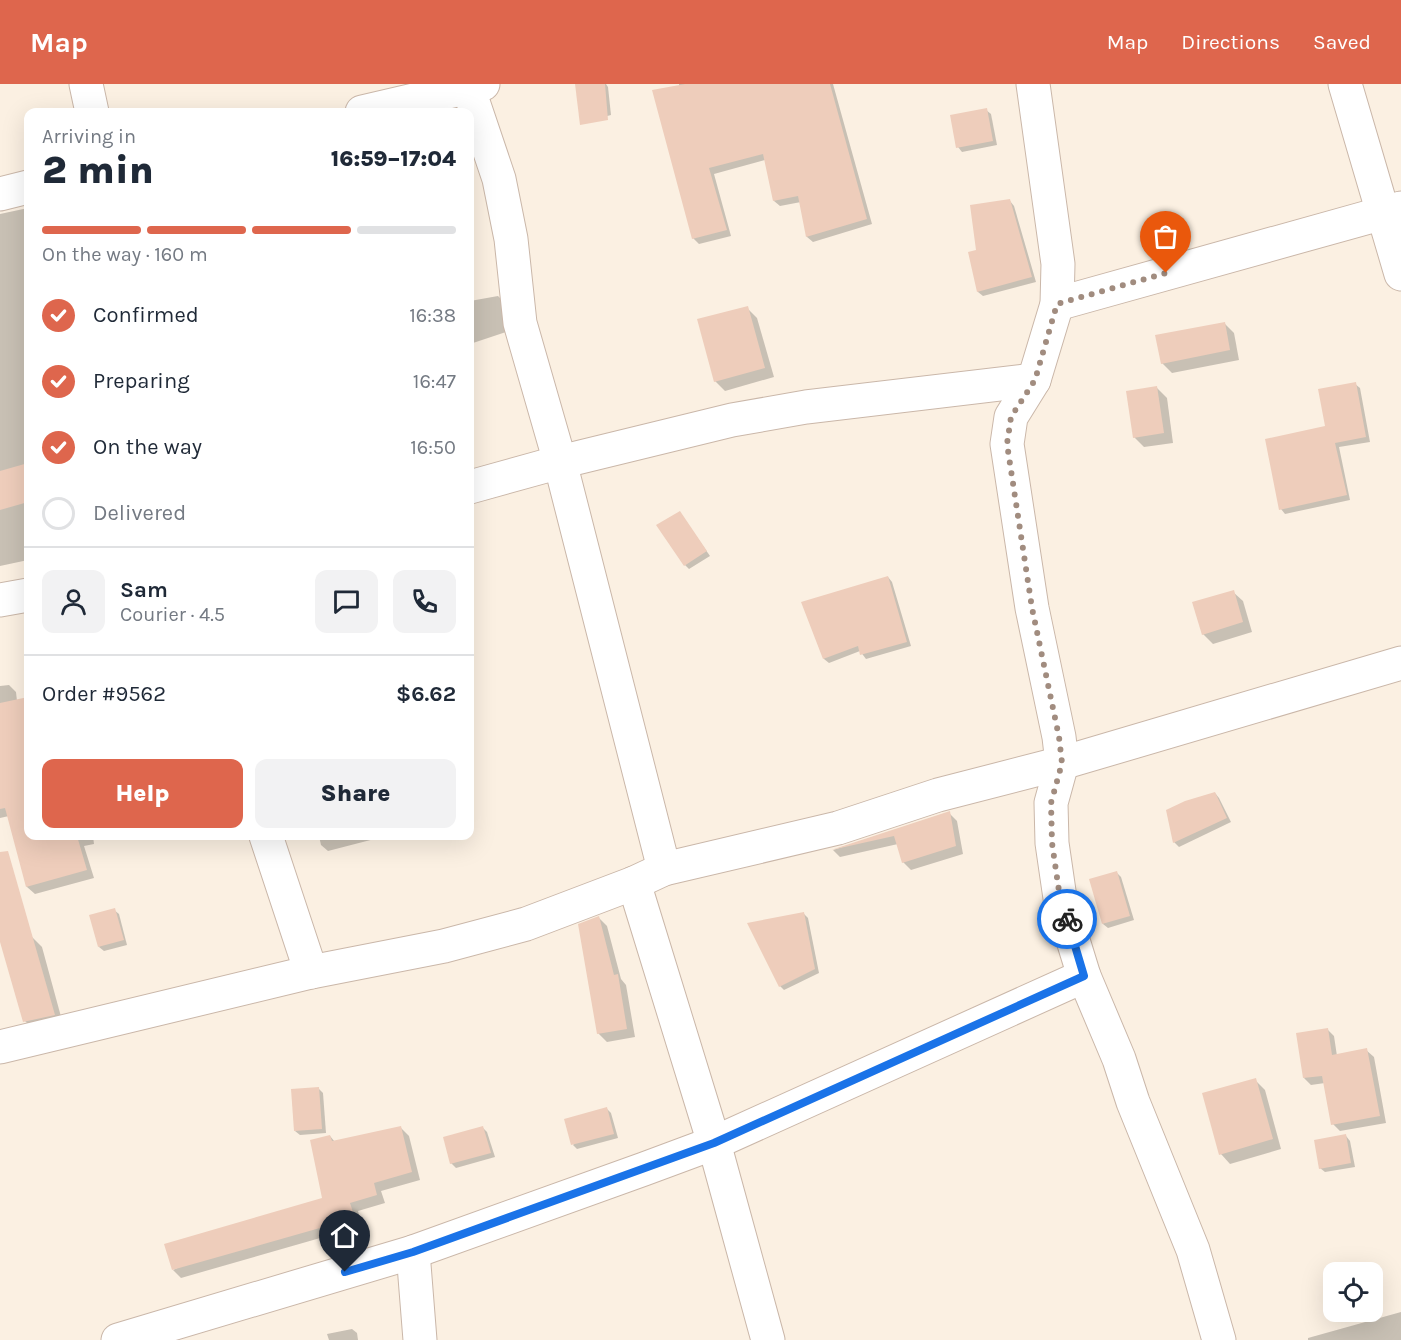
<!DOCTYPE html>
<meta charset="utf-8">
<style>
:root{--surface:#fff;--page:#f2f2f3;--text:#1f2937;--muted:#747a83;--line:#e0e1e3;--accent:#de664d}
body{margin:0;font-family:Karla,sans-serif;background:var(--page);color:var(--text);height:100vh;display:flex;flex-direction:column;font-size:22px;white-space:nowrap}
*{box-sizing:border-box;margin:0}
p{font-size:20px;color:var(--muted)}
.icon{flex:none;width:33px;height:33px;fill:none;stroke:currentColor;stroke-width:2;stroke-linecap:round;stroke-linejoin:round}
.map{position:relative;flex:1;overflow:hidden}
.sheet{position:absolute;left:24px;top:24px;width:450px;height:732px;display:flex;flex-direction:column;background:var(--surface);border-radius:12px;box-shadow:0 6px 24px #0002}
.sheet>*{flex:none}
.fabs{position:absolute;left:1323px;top:1178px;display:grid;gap:12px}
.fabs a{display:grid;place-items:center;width:60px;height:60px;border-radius:12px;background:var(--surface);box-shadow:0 6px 24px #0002;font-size:30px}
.pin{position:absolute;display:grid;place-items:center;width:51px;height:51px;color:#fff;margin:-62px -26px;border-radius:50% 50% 50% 0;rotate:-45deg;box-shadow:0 0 6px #0007}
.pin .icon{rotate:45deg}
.courier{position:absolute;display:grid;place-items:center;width:60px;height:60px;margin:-30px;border:4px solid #1a73e8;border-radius:50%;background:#fff;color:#222;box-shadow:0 2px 8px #0007}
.headline em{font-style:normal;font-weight:800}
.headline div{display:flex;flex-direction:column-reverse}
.headline{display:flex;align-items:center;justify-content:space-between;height:102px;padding:0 18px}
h1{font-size:39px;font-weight:800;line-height:45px}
.bar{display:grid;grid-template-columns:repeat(4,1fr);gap:9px 6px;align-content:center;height:72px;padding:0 18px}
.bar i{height:8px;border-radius:4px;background:var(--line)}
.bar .selected{background:var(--accent)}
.bar p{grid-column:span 4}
.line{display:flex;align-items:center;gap:15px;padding:0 18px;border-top:2px solid var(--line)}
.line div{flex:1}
.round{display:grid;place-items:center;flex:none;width:63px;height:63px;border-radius:12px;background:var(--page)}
ol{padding:0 18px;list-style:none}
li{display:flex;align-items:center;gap:18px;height:66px}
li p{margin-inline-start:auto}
li .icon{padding:6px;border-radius:50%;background:var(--accent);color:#fff;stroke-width:4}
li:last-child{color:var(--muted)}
li i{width:33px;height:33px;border:3px solid var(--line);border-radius:50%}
.cta{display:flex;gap:12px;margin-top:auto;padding:12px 18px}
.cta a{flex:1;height:69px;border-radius:12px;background:var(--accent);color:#fff;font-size:24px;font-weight:800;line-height:69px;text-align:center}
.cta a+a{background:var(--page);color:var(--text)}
header{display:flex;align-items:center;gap:36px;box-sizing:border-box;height:84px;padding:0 30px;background:var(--accent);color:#fff}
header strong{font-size:28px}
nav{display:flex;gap:33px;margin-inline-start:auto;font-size:21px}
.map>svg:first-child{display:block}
</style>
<header>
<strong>Map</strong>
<nav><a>Map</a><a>Directions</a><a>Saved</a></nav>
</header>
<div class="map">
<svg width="1401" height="1256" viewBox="0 0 1401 1256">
<rect width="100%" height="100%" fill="#fbf0e2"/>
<g fill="#0003">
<polygon points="586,0 606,0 608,3 611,31 585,38"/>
<polygon points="679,0 833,0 872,140 813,158 807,153 801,118 780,122 774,117 765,76 714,90 731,152 699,160 693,154"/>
<polygon points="986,26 991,30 997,61 962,68 958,63"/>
<polygon points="1010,117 1014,122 1036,198 983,212 978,208 969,169 978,167"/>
<polygon points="28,124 28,476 0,482 0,130"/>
<polygon points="498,212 502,216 506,248 473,259 470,256 470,217"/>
<polygon points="747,224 757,234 774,293 725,307 715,297"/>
<polygon points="1224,239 1234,249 1239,276 1172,289 1162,279"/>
<polygon points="1355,300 1360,304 1370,358 1339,363 1350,416 1285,430 1281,425"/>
<polygon points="1157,304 1167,314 1173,359 1144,363 1134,353"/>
<polygon points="680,429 710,472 689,485 685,481"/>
<polygon points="888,493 892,498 911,562 866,575 860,567 829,579 824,575 803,519"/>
<polygon points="1233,508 1243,517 1252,548 1213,560 1203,550"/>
<polygon points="9,601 16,608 17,617 28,614 28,659 0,662 0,602"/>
<polygon points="28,675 28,752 93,752 94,760 84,762 94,794 35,810 27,803 9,732 0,734 0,687"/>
<polygon points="1215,709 1219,714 1231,738 1179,763 1174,758"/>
<polygon points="949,729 957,737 963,770 911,786 903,778 898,760 840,773 833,766"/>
<polygon points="319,752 386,752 328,767 321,761"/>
<polygon points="1117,789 1121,793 1134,836 1108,844 1103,840"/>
<polygon points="114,826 119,830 127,861 104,867 99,863"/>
<polygon points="803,829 808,834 819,889 784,906 780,902"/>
<polygon points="599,834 607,842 621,895 626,901 635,953 607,958 598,949"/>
<polygon points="32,853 42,863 63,940 35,947 25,937"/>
<polygon points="1327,945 1334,952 1337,972 1366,966 1374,973 1386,1039 1340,1047 1333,1040 1325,999 1311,1001 1304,994"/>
<polygon points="1255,996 1265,1006 1281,1065 1230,1080 1221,1070"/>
<polygon points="318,1004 323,1009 326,1049 300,1051 295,1047"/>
<polygon points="607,1025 611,1029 618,1054 577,1065 573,1061"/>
<polygon points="401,1044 409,1052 420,1096 381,1107 385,1119 358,1127 362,1142 181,1194 173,1186 324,1115 330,1052 335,1058"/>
<polygon points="483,1044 487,1048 495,1073 456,1084 451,1079"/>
<polygon points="1346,1052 1350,1057 1355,1083 1325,1088 1320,1084"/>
<polygon points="1401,1228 1401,1256 1308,1256 1308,1254"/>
<polygon points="352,1245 357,1249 358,1256 329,1256 327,1250"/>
</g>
<g fill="#eecdbb">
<polygon points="575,0 605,0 608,36 580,41"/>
<polygon points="685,0 830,0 867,135 806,153 798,112 773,117 763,70 709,84 727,146 692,155 652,6"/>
<polygon points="987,24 993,57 956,64 950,31"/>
<polygon points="1010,115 1032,193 977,208 968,168 976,166 970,121"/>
<polygon points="748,222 765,284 714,298 697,235"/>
<polygon points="1225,238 1230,266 1161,280 1155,251"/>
<polygon points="1356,298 1366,353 1335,359 1347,411 1279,426 1265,355 1325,342 1318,305"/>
<polygon points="1157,302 1164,349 1133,354 1126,307"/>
<polygon points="28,379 28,418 0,426 0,387"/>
<polygon points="680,427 707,467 684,482 656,441"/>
<polygon points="888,492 907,558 860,571 858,562 823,575 801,518"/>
<polygon points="1234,506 1243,538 1202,551 1192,518"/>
<polygon points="28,613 28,752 77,752 87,786 26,803 5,724 0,725 0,619"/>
<polygon points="1215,708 1227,734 1173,759 1166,726 1185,717"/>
<polygon points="950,727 956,762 902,779 894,752 831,766"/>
<polygon points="8,767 55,931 23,938 0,858 0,768"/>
<polygon points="1117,787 1130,832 1102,840 1089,795"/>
<polygon points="115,824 124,856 98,863 89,831"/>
<polygon points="804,828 815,885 779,903 747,839"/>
<polygon points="599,832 614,891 618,890 627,945 597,950 578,840"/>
<polygon points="1328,944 1332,971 1367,964 1380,1032 1331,1041 1322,992 1303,994 1296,949"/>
<polygon points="1256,994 1273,1055 1219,1071 1202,1009"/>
<polygon points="319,1003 322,1045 294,1047 291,1005"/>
<polygon points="607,1023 614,1050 571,1061 564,1035"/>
<polygon points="401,1042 412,1088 374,1099 377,1111 350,1119 355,1134 172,1186 164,1160 322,1114 310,1056 330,1051 332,1057"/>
<polygon points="483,1042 491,1069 450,1080 443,1053"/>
<polygon points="1346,1050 1351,1079 1319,1085 1314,1056"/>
</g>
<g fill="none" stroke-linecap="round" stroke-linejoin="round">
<g stroke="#cab7a9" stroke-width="35">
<g id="street">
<polyline points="86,0 92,28"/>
<polyline points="467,0 499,95 511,155 520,239 560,378 664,785"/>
<polyline points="1033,0 1058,180 1057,220 1034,296 1011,333 1007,360 1032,524 1059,653 1062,679 1051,719 1052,759 1060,814 1084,892 1119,975 1133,1018 1193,1166 1219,1256"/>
<polyline points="1345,0 1401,190"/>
<polyline points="362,28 483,0"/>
<polyline points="0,110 28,103"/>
<polyline points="1057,220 1401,124"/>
<polyline points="470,403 560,378 732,336 806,323 1034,296"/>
<polyline points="0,516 28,511"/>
<polyline points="266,752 311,888"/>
<polyline points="634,799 714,1059 768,1256"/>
<polyline points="0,963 311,888 444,862 526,840 634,799 664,785 838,744 938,711 1062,679 1401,579"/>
<polyline points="413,1168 420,1256"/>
<polyline points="118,1256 413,1168 644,1085 714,1059 1084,892"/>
</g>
</g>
<use href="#street" stroke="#fff" stroke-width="33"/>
</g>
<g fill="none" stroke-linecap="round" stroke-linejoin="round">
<polyline stroke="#a18c7f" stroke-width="6" stroke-dasharray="0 10.8" points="1067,835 1060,814 1052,759 1051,719 1062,679 1059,653 1032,524 1007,360 1011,333 1035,296 1057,220 1166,189"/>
<polyline stroke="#1a73e8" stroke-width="8" points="345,1188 413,1168 714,1059 1084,892 1067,835"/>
</g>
</svg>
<div class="fabs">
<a><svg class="icon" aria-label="locate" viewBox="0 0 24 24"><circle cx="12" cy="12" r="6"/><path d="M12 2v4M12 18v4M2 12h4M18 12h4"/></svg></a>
</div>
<div class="pin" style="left:1166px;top:189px;background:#ea580c"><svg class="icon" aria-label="bag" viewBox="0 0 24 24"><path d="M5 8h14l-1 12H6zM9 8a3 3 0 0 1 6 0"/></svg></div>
<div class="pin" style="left:345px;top:1188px;background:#1f2937"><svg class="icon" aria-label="home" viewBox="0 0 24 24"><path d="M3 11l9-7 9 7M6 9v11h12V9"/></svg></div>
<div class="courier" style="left:1067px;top:835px"><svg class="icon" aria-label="bike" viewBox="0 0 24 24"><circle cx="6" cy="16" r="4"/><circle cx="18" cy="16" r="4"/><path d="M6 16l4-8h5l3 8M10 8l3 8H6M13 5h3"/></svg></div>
<section class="sheet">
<div class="headline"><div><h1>2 min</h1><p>Arriving in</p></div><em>16:59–17:04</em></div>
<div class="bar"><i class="selected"></i><i class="selected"></i><i class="selected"></i><i></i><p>On the way · 160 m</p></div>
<ol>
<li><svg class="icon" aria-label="check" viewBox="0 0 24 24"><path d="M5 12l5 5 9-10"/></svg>Confirmed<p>16:38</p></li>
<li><svg class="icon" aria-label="check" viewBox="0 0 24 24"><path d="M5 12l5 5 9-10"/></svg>Preparing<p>16:47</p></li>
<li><svg class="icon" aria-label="check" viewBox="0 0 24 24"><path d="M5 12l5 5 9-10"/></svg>On the way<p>16:50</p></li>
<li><i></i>Delivered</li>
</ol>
<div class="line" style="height:108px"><a class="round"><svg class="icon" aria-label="person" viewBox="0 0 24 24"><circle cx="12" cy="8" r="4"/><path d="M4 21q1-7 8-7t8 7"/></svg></a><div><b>Sam</b><p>Courier · 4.5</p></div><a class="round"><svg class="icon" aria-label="chat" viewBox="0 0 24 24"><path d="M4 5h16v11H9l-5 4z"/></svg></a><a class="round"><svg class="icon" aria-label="phone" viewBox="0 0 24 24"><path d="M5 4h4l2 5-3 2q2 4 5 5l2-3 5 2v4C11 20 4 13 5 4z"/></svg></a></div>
<div class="line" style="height:78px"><div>Order #9562</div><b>$6.62</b></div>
<div class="cta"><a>Help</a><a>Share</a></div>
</section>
</div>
